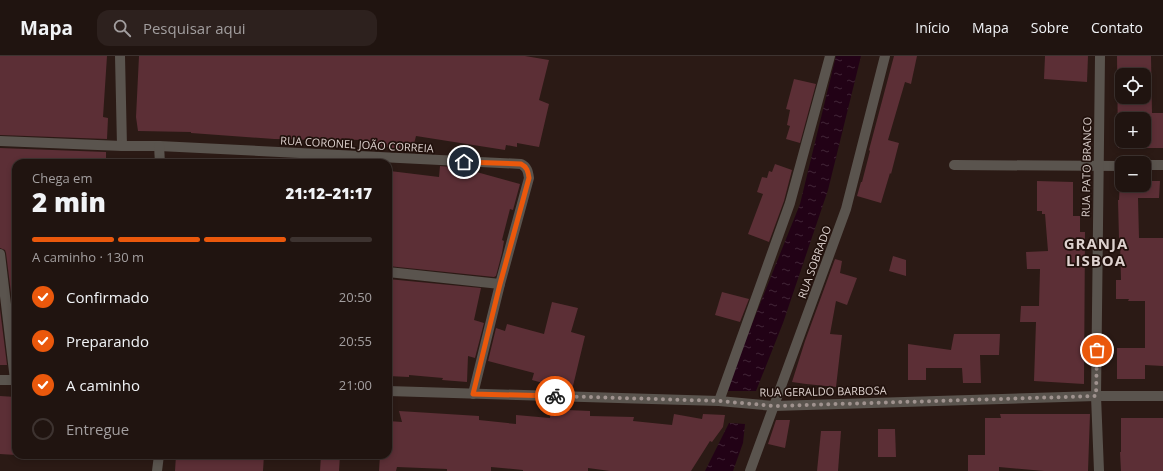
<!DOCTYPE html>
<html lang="pt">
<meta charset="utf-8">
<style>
:root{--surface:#201410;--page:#2d211e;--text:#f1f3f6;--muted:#a29e9f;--line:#3d3330;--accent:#ea580c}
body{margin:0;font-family:"Open Sans",sans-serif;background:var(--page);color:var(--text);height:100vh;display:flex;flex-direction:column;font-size:15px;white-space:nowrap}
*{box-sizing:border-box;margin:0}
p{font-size:13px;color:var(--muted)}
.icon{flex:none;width:22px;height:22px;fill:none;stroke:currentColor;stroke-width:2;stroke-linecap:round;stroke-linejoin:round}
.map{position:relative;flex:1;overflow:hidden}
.drawer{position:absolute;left:12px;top:103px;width:380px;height:300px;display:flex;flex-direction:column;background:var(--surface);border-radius:12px;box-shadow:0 2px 6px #0003,0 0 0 1px var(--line)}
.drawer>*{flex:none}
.controls{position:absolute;left:1115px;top:12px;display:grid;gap:8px}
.controls a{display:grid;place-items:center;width:36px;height:36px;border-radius:8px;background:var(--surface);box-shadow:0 2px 6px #0003,0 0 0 1px var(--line);font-size:20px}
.pin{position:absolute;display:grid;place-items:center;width:34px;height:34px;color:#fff;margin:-17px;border:2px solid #fff;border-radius:50%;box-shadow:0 1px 4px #0007}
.courier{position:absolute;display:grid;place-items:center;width:40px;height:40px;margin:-20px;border:3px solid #ea580c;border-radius:50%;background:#fff;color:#222;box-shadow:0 1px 5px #0007}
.head em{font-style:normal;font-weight:800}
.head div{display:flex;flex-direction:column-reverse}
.head{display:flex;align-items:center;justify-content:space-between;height:68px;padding:0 20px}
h1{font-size:26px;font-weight:800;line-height:30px}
.bar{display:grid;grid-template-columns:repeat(4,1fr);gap:6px 4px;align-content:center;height:48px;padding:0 20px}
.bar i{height:5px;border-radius:3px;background:var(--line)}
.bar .current{background:var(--accent)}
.bar p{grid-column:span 4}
ol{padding:0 20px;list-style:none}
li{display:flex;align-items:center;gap:12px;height:44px}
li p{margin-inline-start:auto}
li .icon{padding:4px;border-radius:50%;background:var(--accent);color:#fff;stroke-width:4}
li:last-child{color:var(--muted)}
li i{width:22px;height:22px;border:2px solid var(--line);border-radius:50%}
header{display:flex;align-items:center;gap:24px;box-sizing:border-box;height:56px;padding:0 20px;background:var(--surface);border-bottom:1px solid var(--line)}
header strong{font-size:19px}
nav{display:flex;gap:22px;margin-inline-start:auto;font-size:14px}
.search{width:280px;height:36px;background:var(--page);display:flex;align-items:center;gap:10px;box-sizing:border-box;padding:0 14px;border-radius:12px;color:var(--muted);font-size:15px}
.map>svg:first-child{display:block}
</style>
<header>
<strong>Mapa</strong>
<div class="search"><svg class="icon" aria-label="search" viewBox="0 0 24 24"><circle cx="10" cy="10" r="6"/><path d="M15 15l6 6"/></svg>Pesquisar aqui</div>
<nav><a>Início</a><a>Mapa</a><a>Sobre</a><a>Contato</a></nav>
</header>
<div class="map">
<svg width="1163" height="415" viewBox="0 0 1163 415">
<defs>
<pattern id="water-ripples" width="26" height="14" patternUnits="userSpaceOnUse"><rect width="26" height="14" fill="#220216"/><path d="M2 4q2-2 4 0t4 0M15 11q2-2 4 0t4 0" fill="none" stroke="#422637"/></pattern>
</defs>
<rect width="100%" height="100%" fill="#2b1a15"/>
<g fill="url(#water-ripples)">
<polygon points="836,0 861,0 828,134 783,267 756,335 728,335 734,313 800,148"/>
<polygon points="729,367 745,368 743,387 733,415 705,415"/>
</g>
<g fill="#5c2f36" fill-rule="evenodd">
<polygon points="0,0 107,0 103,61 108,62 107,83 0,79"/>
<polygon points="139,0 525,0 549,4 539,44 549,48 539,91 517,87 517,91 506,89 505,94 416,80 414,88 403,87 402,93 362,88 363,84 319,83 319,84 274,83 191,77 191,76 138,75 136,61"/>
<polygon points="894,0 917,0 911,28 905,26 888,84 899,87 891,118 890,117 881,147 857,140 861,126 862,126 870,95 869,94"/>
<polygon points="1045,0 1088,0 1087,26 1044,23"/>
<path d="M 1117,0 L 1151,0 L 1152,57 L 1163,57 L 1163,92 L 1118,92 ZM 1122,19 L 1144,19 L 1144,41 L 1122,41 ZM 1122,63 L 1144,63 L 1144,85 L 1122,85 Z"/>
<polygon points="794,23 816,28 800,87 786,83 790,70 787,69 790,54 786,53"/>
<polygon points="0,92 106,96 106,107 16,107 16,277 6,197 5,194 0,192"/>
<polygon points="775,108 792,114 784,145 769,186 748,178 763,138 757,136 762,121 767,122 769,115 772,116"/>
<polygon points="440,110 462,112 520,128 513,154 510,153 502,184 504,185 502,197 496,220 494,221 388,210 388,131 389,131 390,115 439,121"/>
<polygon points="1120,124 1122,124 1122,129 1144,129 1144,125 1160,125 1159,142 1138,142 1139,182 1163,182 1163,310 1145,309 1145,323 1117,323 1117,292 1145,292 1145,245 1128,245 1129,243 1116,243 1116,224 1121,224 1120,183 1119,183 1118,144 1119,144"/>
<polygon points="1037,125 1073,126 1073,160 1080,160 1080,176 1085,176 1084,328 1034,325 1036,266 1020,266 1021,250 1039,250 1040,213 1027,213 1026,196 1048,195 1045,158 1042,158 1042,155 1037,155"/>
<polygon points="893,200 906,204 906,220 889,215"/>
<polygon points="835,203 842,205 840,217 857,222 847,249 836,245 830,278 842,279 836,331 806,328 792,326 805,285"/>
<polygon points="388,223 481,232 474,264 484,267 475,302 468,300 467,326 442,324 443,322 409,319 409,321 388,320"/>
<polygon points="722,236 749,243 740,266 715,259"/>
<polygon points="552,246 578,252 571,276 585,280 572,334 553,333 554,330 532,324 534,317 488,305 496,272 505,275 507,268 544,278"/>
<polygon points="0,253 7,309 0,309"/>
<polygon points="954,278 1000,278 999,299 980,299 981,327 963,327 962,312 926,312 926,324 908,324 908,288 951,294"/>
<polygon points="0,340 16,341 16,399 0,398"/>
<polygon points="552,346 568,347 567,354 590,355 590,360 634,361 633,365 672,369 674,358 702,363 703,358 725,359 723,371 712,386 710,385 691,415 610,415 588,412 588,415 523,415 523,414 491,411 491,415 447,415 447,413 397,411 396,415 379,415 380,399 388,399 388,365 402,366 399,355 479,360 479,364 516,368 516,359 550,362"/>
<polygon points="1000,358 1090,358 1088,415 1044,415 999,411 999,415 968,415 968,399 985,399 985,362 1001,362"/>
<polygon points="1121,362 1163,362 1163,415 1121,415 1120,396 1121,396"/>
<polygon points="776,364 790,364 785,392 768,388"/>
<polygon points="878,373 895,373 896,401 878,401"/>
<polygon points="821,375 841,375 838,415 817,415"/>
<polygon points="176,399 264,399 263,415 175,415"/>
<polygon points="321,399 340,399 339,415 320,415"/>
</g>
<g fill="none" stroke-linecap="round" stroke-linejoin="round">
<g stroke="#5a544e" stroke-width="10">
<polyline points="120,0 122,90"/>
<path d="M 0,85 L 122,90 L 159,90 L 521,108 C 527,111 528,115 529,122 L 500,228 L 473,338"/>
<polyline points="159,90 160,107"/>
<polyline points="954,109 1122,110"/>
<polyline points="1144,109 1163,109"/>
<polyline points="0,198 15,324"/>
<polyline points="388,216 500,228"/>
<polyline points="0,324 16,324"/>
<polyline points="388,335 719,345 774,350 1096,340 1163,340"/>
<polyline points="719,345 790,147 830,0"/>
<polyline points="157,415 159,399"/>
<polyline points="750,415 846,153 885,0"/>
<polyline points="1099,415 1096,340 1100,0"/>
</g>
</g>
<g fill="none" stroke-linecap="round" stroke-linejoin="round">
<polyline stroke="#9f928e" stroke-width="4" stroke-dasharray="0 7.2" points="555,340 720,345 774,350 1096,340 1097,294"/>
<path stroke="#ea580c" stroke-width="5" d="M 464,106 L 521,108 C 527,111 528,115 529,122 L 500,228 L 473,338 L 555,340"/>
</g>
<g text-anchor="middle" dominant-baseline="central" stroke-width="3.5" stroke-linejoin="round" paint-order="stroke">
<g font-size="11" fill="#ded2cf" stroke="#21110c">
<text transform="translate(357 88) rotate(3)">RUA CORONEL JOÃO CORREIA</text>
<text transform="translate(1086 111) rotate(-89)">RUA PATO BRANCO</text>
<text transform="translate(814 206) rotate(-70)">RUA SOBRADO</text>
<text transform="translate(823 335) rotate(-1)">RUA GERALDO BARBOSA</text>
</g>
<g font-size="15" font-weight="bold" letter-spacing="1" fill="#ded2cf" stroke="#21110c">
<text x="1096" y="187">GRANJA<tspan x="1096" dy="17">LISBOA</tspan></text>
</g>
</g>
</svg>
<div class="controls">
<a><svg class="icon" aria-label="locate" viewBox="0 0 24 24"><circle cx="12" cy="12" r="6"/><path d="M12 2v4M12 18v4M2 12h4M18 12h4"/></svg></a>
<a>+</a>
<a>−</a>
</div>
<div class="pin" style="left:1097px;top:294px;background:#ea580c"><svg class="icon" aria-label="bag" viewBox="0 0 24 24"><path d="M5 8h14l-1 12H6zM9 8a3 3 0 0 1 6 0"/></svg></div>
<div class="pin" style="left:464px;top:106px;background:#1f2937"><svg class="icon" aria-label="home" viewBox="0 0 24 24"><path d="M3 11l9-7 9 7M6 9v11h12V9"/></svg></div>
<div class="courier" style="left:555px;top:340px"><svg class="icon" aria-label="bike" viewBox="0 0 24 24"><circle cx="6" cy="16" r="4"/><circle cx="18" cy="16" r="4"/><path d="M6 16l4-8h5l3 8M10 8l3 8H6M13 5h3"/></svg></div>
<section class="drawer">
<div class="head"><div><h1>2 min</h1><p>Chega em</p></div><em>21:12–21:17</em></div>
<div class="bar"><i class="current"></i><i class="current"></i><i class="current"></i><i></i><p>A caminho · 130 m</p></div>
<ol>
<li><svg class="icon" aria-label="check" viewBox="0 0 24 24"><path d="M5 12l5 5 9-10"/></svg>Confirmado<p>20:50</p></li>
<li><svg class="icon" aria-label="check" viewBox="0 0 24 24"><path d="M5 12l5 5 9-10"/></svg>Preparando<p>20:55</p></li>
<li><svg class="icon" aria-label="check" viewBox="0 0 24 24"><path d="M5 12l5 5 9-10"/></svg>A caminho<p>21:00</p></li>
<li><i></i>Entregue</li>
</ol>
</section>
</div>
